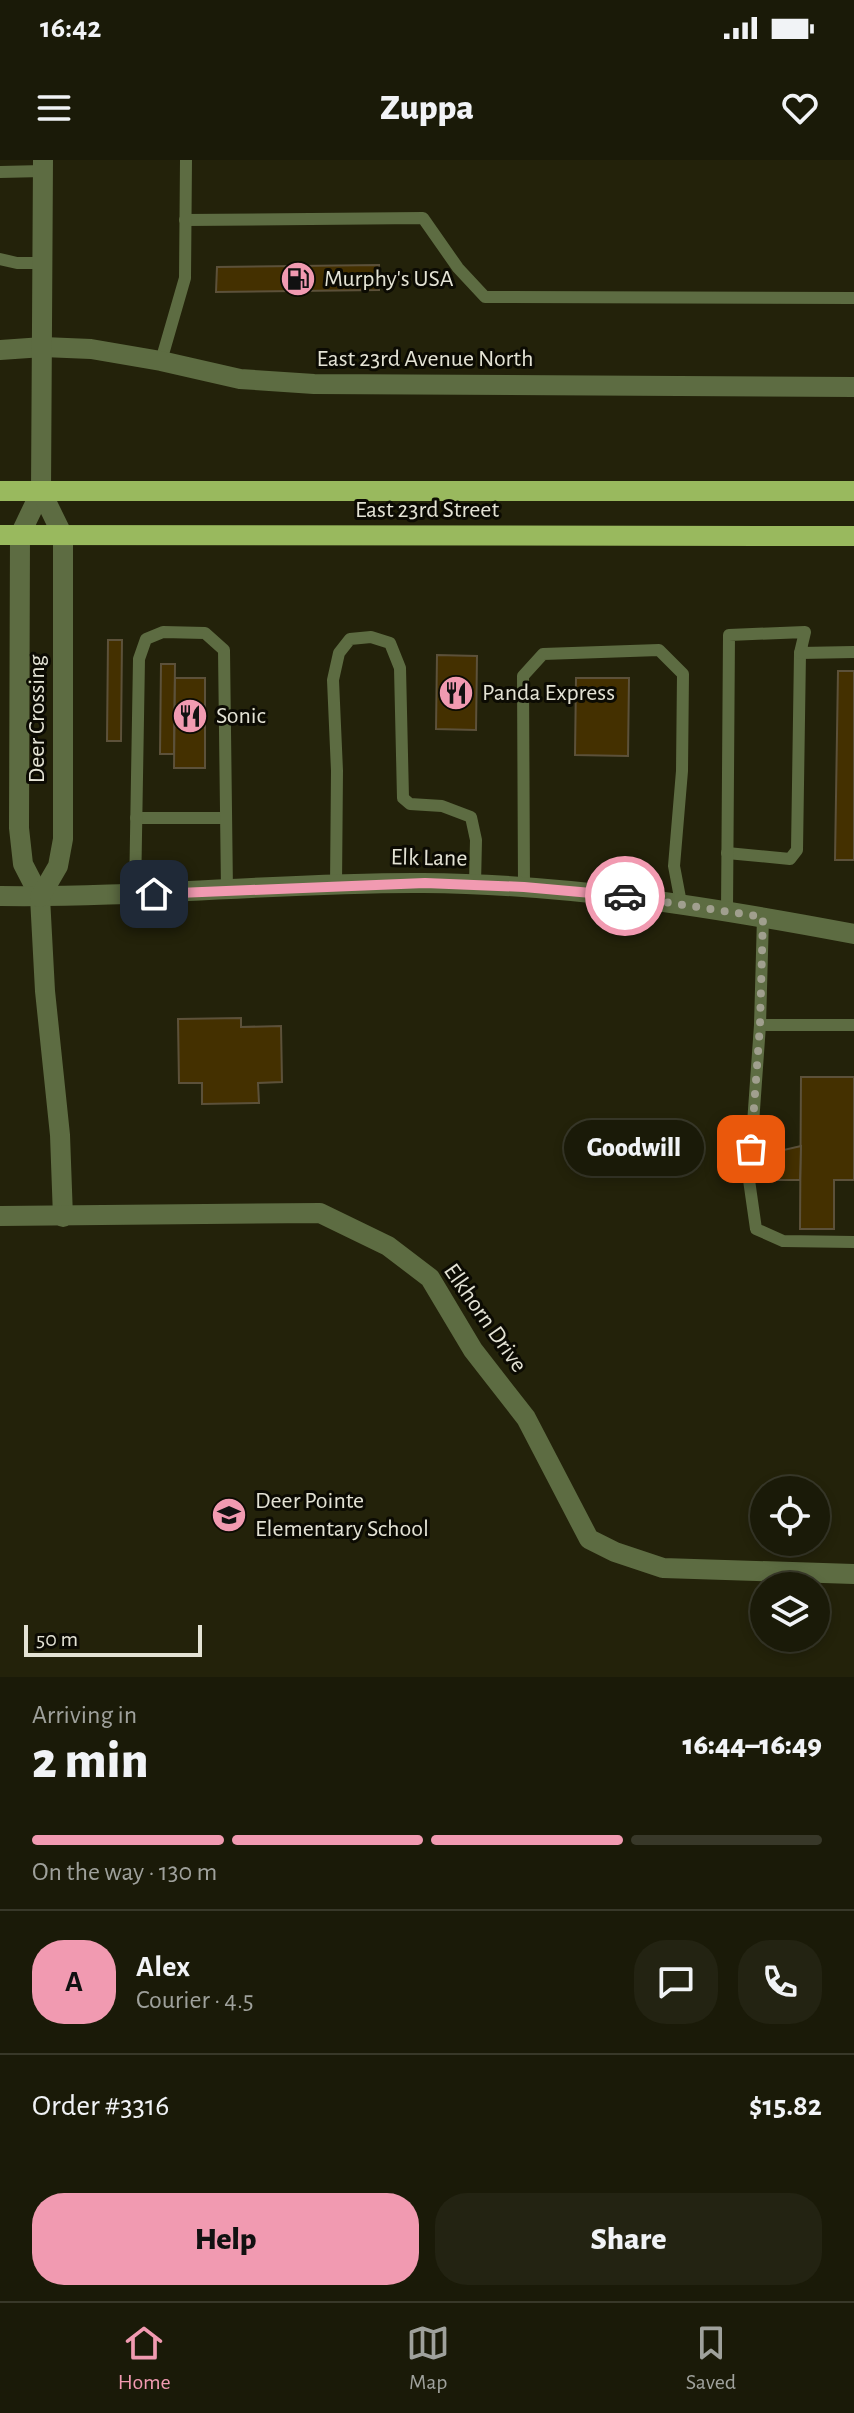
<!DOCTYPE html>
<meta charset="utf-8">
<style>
:root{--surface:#1a1a08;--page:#232312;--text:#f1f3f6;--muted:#9fa19c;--line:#383829;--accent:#f19ab1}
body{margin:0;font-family:"Alegreya Sans",sans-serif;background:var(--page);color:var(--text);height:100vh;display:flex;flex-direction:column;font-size:30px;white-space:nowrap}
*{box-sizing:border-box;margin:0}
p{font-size:26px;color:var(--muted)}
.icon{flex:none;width:44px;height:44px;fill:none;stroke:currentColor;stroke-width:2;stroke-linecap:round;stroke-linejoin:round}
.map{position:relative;height:1517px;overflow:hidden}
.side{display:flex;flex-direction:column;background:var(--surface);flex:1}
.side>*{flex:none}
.controls{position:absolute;left:750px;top:1316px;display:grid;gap:16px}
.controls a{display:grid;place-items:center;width:80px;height:80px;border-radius:50%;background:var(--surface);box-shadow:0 4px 12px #0003,0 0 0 2px var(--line);font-size:40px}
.scale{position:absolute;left:24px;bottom:20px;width:178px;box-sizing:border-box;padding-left:8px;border:4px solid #e4e3d5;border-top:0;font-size:22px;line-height:28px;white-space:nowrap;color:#e4e3d5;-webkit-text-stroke:6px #0c0b03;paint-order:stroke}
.pin{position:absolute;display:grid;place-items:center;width:68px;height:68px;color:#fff;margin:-34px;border-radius:16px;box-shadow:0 4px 12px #0006}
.courier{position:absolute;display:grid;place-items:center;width:80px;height:80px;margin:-40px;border:6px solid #f19ab1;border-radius:50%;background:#fff;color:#222;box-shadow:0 2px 10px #0007}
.bubble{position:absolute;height:56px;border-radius:28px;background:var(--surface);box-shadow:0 4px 12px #0003,0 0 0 2px var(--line);font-size:26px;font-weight:800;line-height:56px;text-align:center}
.head em{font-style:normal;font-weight:800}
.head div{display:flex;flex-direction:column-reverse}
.head{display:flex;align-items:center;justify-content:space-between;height:136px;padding:0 32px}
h1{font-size:52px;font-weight:800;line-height:60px}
.bar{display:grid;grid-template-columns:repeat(4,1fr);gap:12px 8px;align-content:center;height:96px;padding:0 32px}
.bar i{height:10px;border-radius:6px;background:var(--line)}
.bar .current{background:var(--accent)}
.bar p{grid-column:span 4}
.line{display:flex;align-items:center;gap:20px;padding:0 32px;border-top:2px solid var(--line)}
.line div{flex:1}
.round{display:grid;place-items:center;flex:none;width:84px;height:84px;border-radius:32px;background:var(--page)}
.button{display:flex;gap:16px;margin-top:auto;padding:16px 32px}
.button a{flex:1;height:92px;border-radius:32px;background:var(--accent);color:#111;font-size:32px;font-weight:800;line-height:92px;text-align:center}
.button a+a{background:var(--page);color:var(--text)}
.status{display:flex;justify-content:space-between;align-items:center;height:56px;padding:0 40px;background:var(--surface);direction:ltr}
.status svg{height:22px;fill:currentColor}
header{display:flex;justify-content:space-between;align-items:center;height:104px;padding:0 32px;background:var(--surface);font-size:36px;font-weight:800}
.menu{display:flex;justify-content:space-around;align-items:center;height:112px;border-top:2px solid var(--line);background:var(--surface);font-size:22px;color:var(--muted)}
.menu a{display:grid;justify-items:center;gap:4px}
.menu .current{color:var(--accent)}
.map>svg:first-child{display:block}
</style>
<div class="status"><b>16:42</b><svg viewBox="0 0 49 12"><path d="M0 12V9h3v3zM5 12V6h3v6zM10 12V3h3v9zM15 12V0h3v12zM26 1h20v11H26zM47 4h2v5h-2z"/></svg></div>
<header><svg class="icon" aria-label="menu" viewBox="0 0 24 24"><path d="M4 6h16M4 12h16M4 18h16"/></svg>Zuppa<svg class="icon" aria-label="heart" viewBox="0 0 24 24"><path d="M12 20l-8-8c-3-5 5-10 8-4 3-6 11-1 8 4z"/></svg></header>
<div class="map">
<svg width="854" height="1517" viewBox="0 0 854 1517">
<rect width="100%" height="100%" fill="#23220a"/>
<g fill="#443000" stroke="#5c513a" stroke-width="2">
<polygon points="379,105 379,130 216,132 217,107"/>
<polygon points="108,480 122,480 121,581 107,581"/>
<polygon points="437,495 477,496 476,570 436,569"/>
<polygon points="161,504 175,504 174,594 160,594"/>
<polygon points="838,511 854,511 854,700 835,700"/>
<polygon points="175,518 205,518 205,608 174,608"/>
<polygon points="576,518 629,518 628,596 575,595"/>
<polygon points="241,858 241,867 281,866 282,922 258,923 259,943 202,944 202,923 179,923 178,859"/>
<polygon points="801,917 854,917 854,1020 834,1020 834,1069 800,1069"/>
<polygon points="801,986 800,1020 766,1020 766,994"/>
</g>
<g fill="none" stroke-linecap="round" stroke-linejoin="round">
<g stroke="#5d6c42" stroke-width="12">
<polyline points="0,12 43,11"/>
<polyline points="185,60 423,58 458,108 485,137 854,138"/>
<polyline points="0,99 17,103 43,103"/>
<polyline points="161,201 185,118 186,0"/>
<polyline points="136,658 226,658"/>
<polyline points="727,693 790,699 797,690 800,493"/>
<polyline points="336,725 337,611 333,520 339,493 350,479 371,477 390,483 400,508 403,638 410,644 442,646 471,657 476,680 475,724"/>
<polyline points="524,727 523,516 543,494 659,490 683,514 682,611 674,706 681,743"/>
<polyline points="135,735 139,499 146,479 163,472 205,473 224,490 227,731"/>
<polyline points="727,751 729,475 805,472 800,493 854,492"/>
<polyline points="763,757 760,865 854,865"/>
<polyline points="760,865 749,1020 756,1069 783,1081 854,1082"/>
</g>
<g stroke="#5d6c42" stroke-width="20">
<polyline points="0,190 43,187 91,189 161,201 240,219 314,224 854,227"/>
<polyline points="41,331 20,375 19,668 23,704 40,737 45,831 60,975 63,1057"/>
<path d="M 0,736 C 141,738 282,722 423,723 C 569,724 711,747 854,774"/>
<polyline points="40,737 58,706 63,679 63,376 41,331 43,0"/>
<polyline points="0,1056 320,1053 388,1086 430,1118 473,1190 526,1258 589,1379 615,1392 663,1408 854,1414"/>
</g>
<g stroke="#99b95e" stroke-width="20">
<polyline points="0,331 854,331"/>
<polyline points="0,375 854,376"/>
</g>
</g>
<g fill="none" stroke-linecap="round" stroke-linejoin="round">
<polyline stroke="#a09f8e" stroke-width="8" stroke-dasharray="0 14.4" points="625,736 763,757 760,865 751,989"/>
<polyline stroke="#f19ab1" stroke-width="10" points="154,734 425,723 524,727 625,736"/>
</g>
<defs>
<g id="fuel-disc" transform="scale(1.8)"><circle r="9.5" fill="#f19ab1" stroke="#0c0b03"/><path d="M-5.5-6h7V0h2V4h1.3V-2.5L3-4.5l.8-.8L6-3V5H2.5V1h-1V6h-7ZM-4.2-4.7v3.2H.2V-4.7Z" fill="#111"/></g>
<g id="restaurant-disc" transform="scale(1.8)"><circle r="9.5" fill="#f19ab1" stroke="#0c0b03"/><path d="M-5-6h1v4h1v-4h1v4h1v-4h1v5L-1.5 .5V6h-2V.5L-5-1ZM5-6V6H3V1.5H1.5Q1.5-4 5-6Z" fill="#111"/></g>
<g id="school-disc" transform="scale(1.8)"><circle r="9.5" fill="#f19ab1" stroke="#0c0b03"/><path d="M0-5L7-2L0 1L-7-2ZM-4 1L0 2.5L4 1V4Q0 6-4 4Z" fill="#111"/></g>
</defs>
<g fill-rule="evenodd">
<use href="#fuel-disc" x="298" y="119"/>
<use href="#restaurant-disc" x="456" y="533"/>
<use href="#restaurant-disc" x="190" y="556"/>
<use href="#school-disc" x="229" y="1355"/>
</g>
<g text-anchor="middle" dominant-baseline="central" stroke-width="6" stroke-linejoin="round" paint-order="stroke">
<g font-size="24" fill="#e4e3d5" stroke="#0c0b03" text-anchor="start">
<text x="324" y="119">Murphy's USA</text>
<text x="482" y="533">Panda Express</text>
<text x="216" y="556">Sonic</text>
<text x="255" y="1341">Deer Pointe<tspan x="255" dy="28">Elementary School</tspan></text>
</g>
<g font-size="24" fill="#e4e3d5" stroke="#0c0b03">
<text x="425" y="199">East 23rd Avenue North</text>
<text x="427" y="350">East 23rd Street</text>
<text transform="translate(37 559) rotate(-90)">Deer Crossing</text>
<text transform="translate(429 698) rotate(1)">Elk Lane</text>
<text transform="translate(485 1158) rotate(55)">Elkhorn Drive</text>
</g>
</g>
</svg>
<div class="controls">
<a><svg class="icon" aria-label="locate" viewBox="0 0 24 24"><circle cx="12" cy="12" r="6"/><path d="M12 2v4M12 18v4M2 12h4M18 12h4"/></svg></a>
<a><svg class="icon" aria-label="layers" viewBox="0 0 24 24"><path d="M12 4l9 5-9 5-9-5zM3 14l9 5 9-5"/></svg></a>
</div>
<div class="scale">50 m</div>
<div class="pin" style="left:751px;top:989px;background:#ea580c"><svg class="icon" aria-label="bag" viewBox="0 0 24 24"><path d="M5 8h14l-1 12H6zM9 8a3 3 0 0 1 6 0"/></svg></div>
<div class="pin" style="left:154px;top:734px;background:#1f2937"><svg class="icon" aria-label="home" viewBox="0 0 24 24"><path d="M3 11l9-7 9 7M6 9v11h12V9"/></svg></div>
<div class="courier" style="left:625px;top:736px"><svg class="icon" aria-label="car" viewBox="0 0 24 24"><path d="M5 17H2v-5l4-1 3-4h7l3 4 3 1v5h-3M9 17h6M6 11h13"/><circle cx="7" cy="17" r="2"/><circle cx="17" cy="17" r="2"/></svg></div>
<div class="bubble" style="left:564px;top:960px;width:140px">Goodwill</div>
</div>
<section class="side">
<div class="head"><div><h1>2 min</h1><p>Arriving in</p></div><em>16:44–16:49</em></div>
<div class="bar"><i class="current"></i><i class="current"></i><i class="current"></i><i></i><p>On the way · 130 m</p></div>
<div class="line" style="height:144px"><b class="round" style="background:var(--accent);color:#111">A</b><div><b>Alex</b><p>Courier · 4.5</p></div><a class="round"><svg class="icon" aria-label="chat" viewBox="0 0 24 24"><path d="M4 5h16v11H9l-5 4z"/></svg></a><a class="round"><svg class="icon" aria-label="phone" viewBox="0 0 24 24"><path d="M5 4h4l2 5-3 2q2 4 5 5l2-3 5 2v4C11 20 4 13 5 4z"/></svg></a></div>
<div class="line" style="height:104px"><div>Order #3316</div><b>$15.82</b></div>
<div class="button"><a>Help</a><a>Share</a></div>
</section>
<nav class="menu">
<a class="current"><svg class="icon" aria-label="home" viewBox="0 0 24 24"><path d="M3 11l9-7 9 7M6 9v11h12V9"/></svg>Home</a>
<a><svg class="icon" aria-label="map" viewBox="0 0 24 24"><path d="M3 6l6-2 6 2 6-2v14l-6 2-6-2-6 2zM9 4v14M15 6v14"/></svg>Map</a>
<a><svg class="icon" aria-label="saved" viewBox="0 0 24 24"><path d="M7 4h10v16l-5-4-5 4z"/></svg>Saved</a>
</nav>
